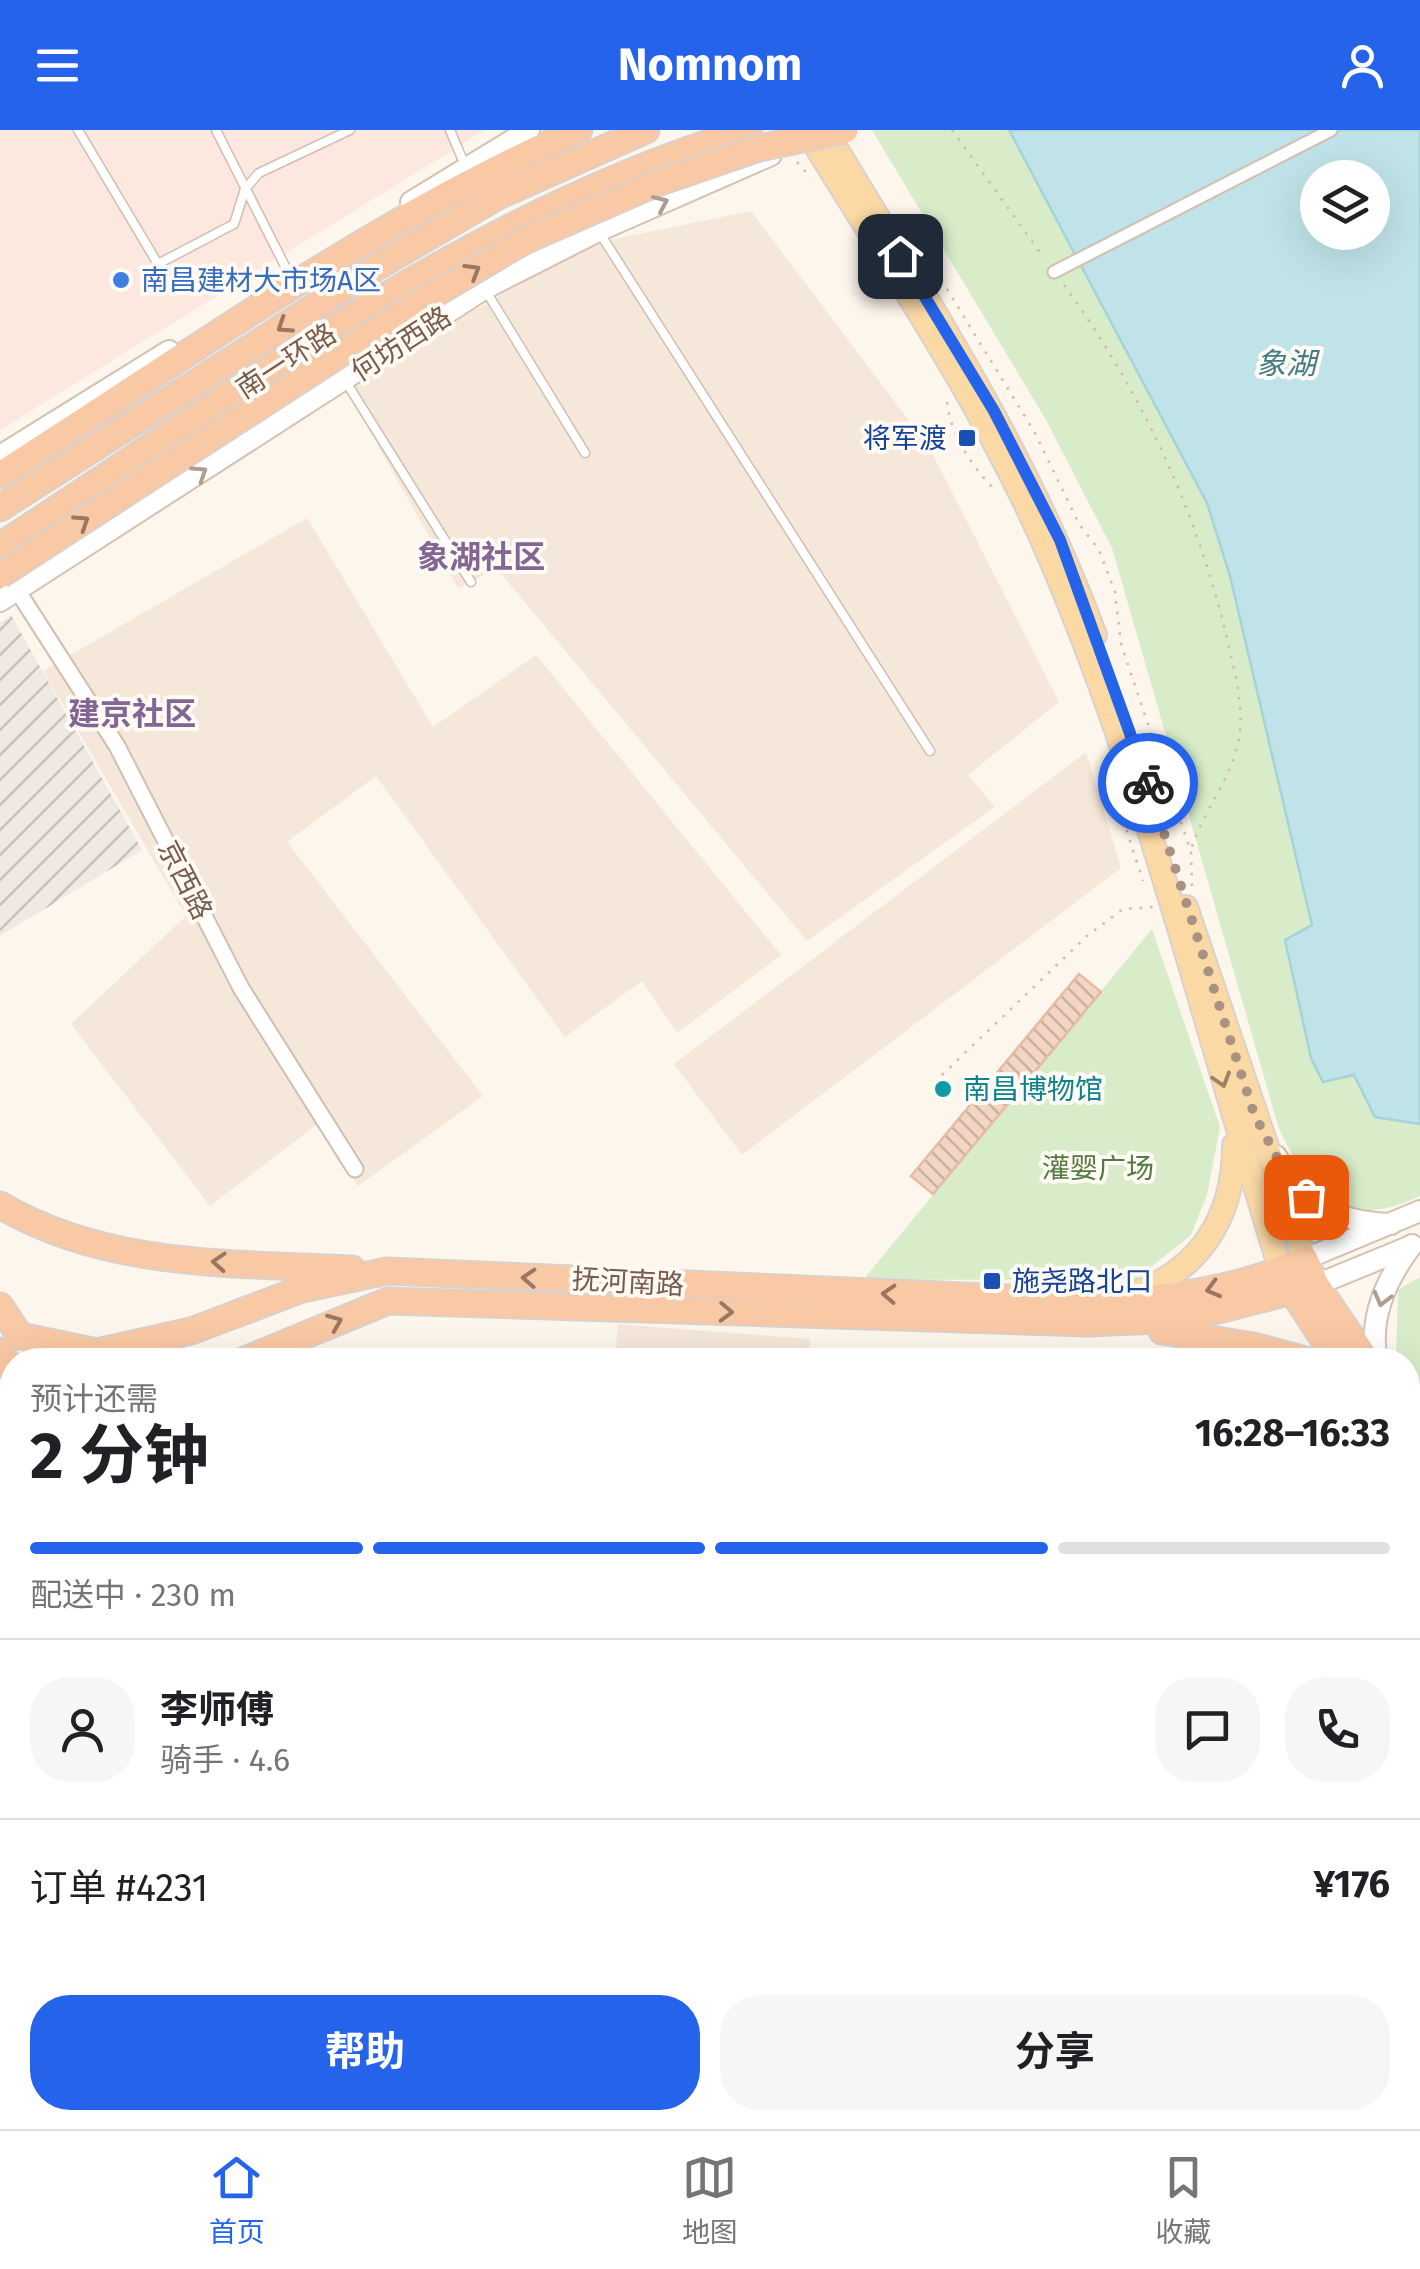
<!DOCTYPE html>
<html lang="zh">
<meta charset="utf-8">
<style>
:root{--surface:#fff;--page:#f6f6f6;--text:#202124;--muted:#757577;--line:#e0e0e0;--accent:#2563eb}
body{margin:0;font-family:"Fira Sans","Noto Sans SC",sans-serif;background:var(--page);color:var(--text);height:100vh;display:flex;flex-direction:column;font-size:38px;white-space:nowrap}
*{box-sizing:border-box;margin:0}
p{font-size:32px;color:var(--muted)}
.icon{flex:none;width:55px;height:55px;fill:none;stroke:currentColor;stroke-width:2;stroke-linecap:round;stroke-linejoin:round}
.map{position:relative;flex:1;overflow:hidden}
.details{position:absolute;left:0px;top:1218px;width:1420px;height:782px;display:flex;flex-direction:column;background:var(--surface);border-radius:40px 40px 0 0;box-shadow:0 10px 40px #0002}
.details>*{flex:none}
.controls{position:absolute;left:1300px;top:30px;display:grid;gap:20px}
.controls a{display:grid;place-items:center;width:90px;height:90px;border-radius:50%;background:var(--surface);box-shadow:0 10px 40px #0002;font-size:50px}
.pin{position:absolute;display:grid;place-items:center;width:85px;height:85px;color:#fff;margin:-42px;border-radius:20px;box-shadow:0 5px 15px #0006}
.courier{position:absolute;display:grid;place-items:center;width:100px;height:100px;margin:-50px;border:8px solid #2563eb;border-radius:50%;background:#fff;color:#222;box-shadow:0 2px 12px #0007}
.summary em{font-style:normal;font-weight:700}
.summary div{display:flex;flex-direction:column-reverse}
.summary{display:flex;align-items:center;justify-content:space-between;height:170px;padding:0 30px}
h1{font-size:65px;font-weight:700;line-height:75px}
.bar{display:grid;grid-template-columns:repeat(4,1fr);gap:15px 10px;align-content:center;height:120px;padding:0 30px}
.bar i{height:12px;border-radius:8px;background:var(--line)}
.bar .selected{background:var(--accent)}
.bar p{grid-column:span 4}
.line{display:flex;align-items:center;gap:25px;padding:0 30px;border-top:2px solid var(--line)}
.line div{flex:1}
.round{display:grid;place-items:center;flex:none;width:105px;height:105px;border-radius:40px;background:var(--page)}
.cta{display:flex;gap:20px;margin-top:auto;padding:20px 30px}
.cta a{flex:1;height:115px;border-radius:40px;background:var(--accent);color:#fff;font-size:40px;font-weight:700;line-height:115px;text-align:center}
.cta a+a{background:var(--page);color:var(--text)}
header{display:flex;justify-content:space-between;align-items:center;height:130px;padding:0 30px;background:var(--accent);color:#fff;font-size:45px;font-weight:700}
.tabs{display:flex;justify-content:space-around;align-items:center;height:140px;border-top:2px solid var(--line);background:var(--surface);font-size:28px;color:var(--muted)}
.tabs a{display:grid;justify-items:center;gap:5px}
.tabs .selected{color:var(--accent)}
.map>svg:first-child{display:block}
</style>
<header><svg class="icon" aria-label="menu" viewBox="0 0 24 24"><path d="M4 6h16M4 12h16M4 18h16"/></svg>Nomnom<svg class="icon" aria-label="person" viewBox="0 0 24 24"><circle cx="12" cy="8" r="4"/><path d="M4 21q1-7 8-7t8 7"/></svg></header>
<div class="map">
<svg width="1420" height="1999" viewBox="0 0 1420 1999">
<defs>
<pattern id="industrial-furrows" width="10" height="10" patternUnits="userSpaceOnUse" patternTransform="scale(2.5)"><rect width="10" height="10" fill="#efe9e4"/><path d="M-1 1l2-2M0 10L10 0M9 11l2-2" fill="none" stroke="#c7c0bb"/></pattern>
<pattern id="building-back-hatch" width="6" height="6" patternUnits="userSpaceOnUse" patternTransform="scale(2.5)"><rect width="6" height="6" fill="#f3d5c3"/><path d="M-1 5l2 2M0 0l6 6M5-1l2 2" fill="none" stroke="#cab0a1"/></pattern>
</defs>
<rect width="100%" height="100%" fill="#fdf6ec"/>
<g fill="#f5e8da">
<polygon points="751,81 929,317 1059,572 968,645 995,677 807,811 497,439 458,458 344,255 590,114"/>
<polygon points="307,388 433,597 536,525 781,825 677,903 642,851 565,907 376,646 287,712 483,966 358,1056 316,995 210,1076 71,894 186,786 43,541"/>
<polygon points="1086,622 1121,738 742,1025 674,934"/>
<polygon points="618,1194 810,1209 808,1230 615,1230"/>
<polygon points="1420,1826 1420,1999 1245,1999 1257,1988 1408,1988 1408,1838"/>
<polygon points="544,1988 742,1988 742,1999 551,1999"/>
<polygon points="915,1988 1236,1988 1226,1999 926,1999"/>
</g>
<g fill="#fde8e0">
<polygon points="0,0 485,0 0,300"/>
<polygon points="0,1376 12,1395 12,1752 0,1760"/>
<polygon points="12,1791 12,1988 494,1988 501,1999 0,1999 0,1800"/>
</g>
<polygon fill="url(#industrial-furrows)" points="11,485 142,720 0,806 0,493"/>
<g fill="#d8ecc9">
<path d="M 872,0 L 1009,0 L 1188,335 L 1207,373 L 1230,446 L 1312,796 L 1285,810 L 1375,987 L 1420,994 L 1420,1066 C 1344,1102 1312,1066 1279,999 L 1112,418 L 1045,288 Z"/>
<polygon points="1152,799 1220,997 1207,1065 1191,1105 1136,1149 863,1150"/>
<polygon points="1420,1147 1420,1266 1408,1251 1408,1230 1396,1230 1398,1160"/>
</g>
<g fill="#bfe3e8" stroke="#a5d3da" stroke-width="2.5" fill-rule="evenodd">
<path d="M 1009,0 L 1420,0 L 1420,994 L 1375,987 L 1354,945 L 1323,952 L 1311,928 L 1285,810 L 1312,795 L 1230,446 L 1207,373 ZM 1318,48 L 1372,48 L 1372,102 L 1318,102 Z"/>
<polygon points="777,1988 811,1988 811,1999 778,1999"/>
</g>
<polygon fill="url(#building-back-hatch)" stroke="#e6bba3" stroke-width="2.5" points="1079,844 1101,862 933,1064 911,1046"/>
<g fill="none" stroke-linecap="round" stroke-linejoin="round">
<g stroke="#d1beb0" stroke-width="11">
<g id="service">
<polyline points="78,0 158,134 234,94 245,59 259,43 350,0"/>
<polyline points="216,0 290,146"/>
<polyline points="450,0 466,38"/>
<polyline points="601,105 930,621"/>
<polyline points="486,161 585,323"/>
<polyline points="346,252 471,452"/>
<polyline points="0,1766 12,1758"/>
</g>
</g>
<g stroke="#d1beb0" stroke-width="15">
<polyline id="pedestrian" points="1054,142 1331,0"/>
</g>
<g stroke="#d1beb0" stroke-width="19">
<g id="minor">
<polyline points="17,460 117,616 241,858 355,1039"/>
<polyline points="0,1365 12,1356"/>
<polyline points="1408,1547 1420,1537"/>
<polyline points="1408,1600 1420,1591"/>
<polyline points="929,1988 939,1999"/>
</g>
</g>
<g stroke="#d1beb0" stroke-width="21">
<polyline id="tertiary" points="502,1988 510,1999"/>
</g>
<g stroke="#d6c0b0" stroke-width="24">
<g id="secondary">
<polyline points="411,72 529,0"/>
<polyline points="0,326 169,221"/>
<polyline points="0,471 484,159 598,101 771,25"/>
<path d="M 1276,1026 C 1302,1075 1337,1092 1391,1094"/>
<polyline points="1305,1129 1420,1081"/>
<polyline points="1316,1155 1411,1116"/>
<path d="M 1377,1230 C 1368,1188 1387,1148 1412,1115"/>
</g>
</g>
<g stroke="#dad1cd" stroke-width="26">
<g id="primary">
<path d="M 806,0 C 889,137 983,273 1047,421 C 1147,652 1205,901 1281,1141"/>
<path d="M 825,0 C 925,167 1027,321 1095,505"/>
<polyline points="1186,777 1305,1129"/>
<path d="M 1126,1166 C 1198,1144 1234,1089 1234,1015"/>
</g>
</g>
<g stroke="#dad1cd" stroke-width="29">
<g id="trunk">
<path d="M 0,345 C 189,225 374,90 579,0"/>
<polyline points="0,378 375,138 498,66 646,0"/>
<path d="M 0,416 C 240,261 473,83 749,0"/>
<path d="M 0,1075 C 106,1138 233,1133 352,1139"/>
<polyline points="1285,1150 1337,1230"/>
<path d="M 0,1176 L 20,1206 L 97,1222 L 191,1201 L 302,1159 L 387,1141 L 1105,1172 C 1174,1168 1242,1159 1305,1129 L 1316,1155 L 1367,1230"/>
<polyline points="1162,1201 1253,1216 1305,1230"/>
<polyline points="0,1221 12,1239"/>
<polyline points="245,1230 388,1171 1087,1193 1183,1189 1316,1155"/>
<polyline points="1408,1286 1420,1302"/>
<polyline points="1408,1321 1420,1336"/>
</g>
</g>
<g stroke="#d9b8a5" stroke-width="2.5" stroke-dasharray="2.5 8" stroke-linecap="butt">
<polyline points="952,0 1044,128"/>
<polyline points="797,32 811,48"/>
<polyline points="925,123 1035,303 1079,394 1099,420 1115,462 1121,514 1191,722 1192,758"/>
<path d="M 1064,155 C 1141,261 1195,377 1226,504 C 1233,535 1243,570 1240,602 C 1235,646 1203,679 1191,720"/>
<path d="M 947,272 C 951,306 971,335 994,359"/>
<polyline points="1107,640 1143,751"/>
<polyline points="942,945 1088,805 1123,779 1154,777"/>
</g>
<use href="#service" stroke="#fff" stroke-width="8"/>
<use href="#pedestrian" stroke="#fff" stroke-width="11"/>
<use href="#minor" stroke="#fff" stroke-width="15"/>
<use href="#tertiary" stroke="#fff" stroke-width="18"/>
<use href="#secondary" stroke="#fff" stroke-width="20"/>
<use href="#primary" stroke="#fbd9a5" stroke-width="22"/>
<use href="#trunk" stroke="#f9c8a4" stroke-width="25"/>
<g stroke="#dad1cd" stroke-width="29" stroke-linecap="butt">
<polyline id="trunk-bridge" points="0,445 406,181 524,111 657,53 759,18 845,0"/>
</g>
<use href="#trunk-bridge" stroke="#f9c8a4" stroke-width="25"/>
</g>
<defs><path id="oneway-chevron" d="M-2-3.5L2.5 0L-2 3.5" fill="none" stroke-width="1.6" stroke-linecap="round" stroke-linejoin="round" transform="scale(2.5)"/></defs>
<g stroke="#af9d94">
<use href="#oneway-chevron" transform="translate(661 73) rotate(-24)"/>
<use href="#oneway-chevron" transform="translate(200 343) rotate(-33)"/>
<use href="#oneway-chevron" transform="translate(1382 1169) rotate(105)"/>
</g>
<g stroke="#9a7763">
<use href="#oneway-chevron" transform="translate(473 141) rotate(-31)"/>
<use href="#oneway-chevron" transform="translate(284 196) rotate(147)"/>
<use href="#oneway-chevron" transform="translate(82 392) rotate(-33)"/>
<use href="#oneway-chevron" transform="translate(219 1132) rotate(-176)"/>
<use href="#oneway-chevron" transform="translate(529 1148) rotate(-177)"/>
<use href="#oneway-chevron" transform="translate(1213 1159) rotate(165)"/>
<use href="#oneway-chevron" transform="translate(889 1164) rotate(-177)"/>
<use href="#oneway-chevron" transform="translate(726 1182) rotate(2)"/>
<use href="#oneway-chevron" transform="translate(335 1192) rotate(-22)"/>
</g>
<use stroke="#a18267" href="#oneway-chevron" transform="translate(1222 950) rotate(73)"/>
<g fill="none" stroke-linecap="round" stroke-linejoin="round">
<polyline stroke="#a89285" stroke-width="10" stroke-dasharray="0 18" points="1148,653 1254,984 1281,1035 1306,1067"/>
<polyline stroke="#2563eb" stroke-width="12" points="900,126 994,281 1060,410 1148,653"/>
</g>
<circle fill="#3f7fe0" stroke="#fffaf3" stroke-width="4" cx="121" cy="150" r="10"/>
<g fill="#1a4fb4" stroke="#fffaf3" stroke-width="4">
<rect x="957" y="298" width="20" height="20" rx="5"/>
<rect x="982" y="1141" width="20" height="20" rx="5"/>
</g>
<circle fill="#0f9aa8" stroke="#fffaf3" stroke-width="4" cx="943" cy="959" r="10"/>
<g text-anchor="middle" dominant-baseline="central" stroke-width="8" stroke-linejoin="round" paint-order="stroke">
<g font-size="28" fill="#366cbe" stroke="#fffaf3" text-anchor="start">
<text x="141" y="150">南昌建材大市场A区</text>
</g>
<g font-size="28" fill="#7a5c4d" stroke="#fffaf3">
<text transform="translate(401 214) rotate(-33)">何坊西路</text>
<text transform="translate(286 231) rotate(-33)">南一环路</text>
<text transform="translate(185 750) rotate(63)">京西路</text>
<text transform="translate(628 1152) rotate(3)">抚河南路</text>
</g>
<g font-size="28" fill="#164399" stroke="#fffaf3" text-anchor="end">
<text x="947" y="308">将军渡</text>
<text x="1012" y="1151" text-anchor="start">施尧路北口</text>
</g>
<g font-size="28" fill="#0d838f" stroke="#fffaf3" text-anchor="start">
<text x="963" y="959">南昌博物馆</text>
</g>
<g font-size="28" fill="#537a41" stroke="#fffaf3">
<text x="1098" y="1038">灌婴广场</text>
</g>
<g font-size="30" font-style="italic" fill="#437c86" stroke="#fffaf3">
<text x="1286" y="234">象湖</text>
</g>
<g font-size="32" font-weight="bold" fill="#846695" stroke="#fffaf3">
<text x="481" y="427">象湖社区</text>
<text x="132" y="584">建京社区</text>
</g>
</g>
</svg>
<div class="controls">
<a><svg class="icon" aria-label="layers" viewBox="0 0 24 24"><path d="M12 4l9 5-9 5-9-5zM3 14l9 5 9-5"/></svg></a>
</div>
<div class="pin" style="left:1306px;top:1067px;background:#ea580c"><svg class="icon" aria-label="bag" viewBox="0 0 24 24"><path d="M5 8h14l-1 12H6zM9 8a3 3 0 0 1 6 0"/></svg></div>
<div class="pin" style="left:900px;top:126px;background:#1f2937"><svg class="icon" aria-label="home" viewBox="0 0 24 24"><path d="M3 11l9-7 9 7M6 9v11h12V9"/></svg></div>
<div class="courier" style="left:1148px;top:653px"><svg class="icon" aria-label="bike" viewBox="0 0 24 24"><circle cx="6" cy="16" r="4"/><circle cx="18" cy="16" r="4"/><path d="M6 16l4-8h5l3 8M10 8l3 8H6M13 5h3"/></svg></div>
<section class="details">
<div class="summary"><div><h1>2 分钟</h1><p>预计还需</p></div><em>16:28–16:33</em></div>
<div class="bar"><i class="selected"></i><i class="selected"></i><i class="selected"></i><i></i><p>配送中 · 230 m</p></div>
<div class="line" style="height:180px"><a class="round"><svg class="icon" aria-label="person" viewBox="0 0 24 24"><circle cx="12" cy="8" r="4"/><path d="M4 21q1-7 8-7t8 7"/></svg></a><div><b>李师傅</b><p>骑手 · 4.6</p></div><a class="round"><svg class="icon" aria-label="chat" viewBox="0 0 24 24"><path d="M4 5h16v11H9l-5 4z"/></svg></a><a class="round"><svg class="icon" aria-label="phone" viewBox="0 0 24 24"><path d="M5 4h4l2 5-3 2q2 4 5 5l2-3 5 2v4C11 20 4 13 5 4z"/></svg></a></div>
<div class="line" style="height:130px"><div>订单 #4231</div><b>¥176</b></div>
<div class="cta"><a>帮助</a><a>分享</a></div>
</section>
</div>
<nav class="tabs">
<a class="selected"><svg class="icon" aria-label="home" viewBox="0 0 24 24"><path d="M3 11l9-7 9 7M6 9v11h12V9"/></svg>首页</a>
<a><svg class="icon" aria-label="map" viewBox="0 0 24 24"><path d="M3 6l6-2 6 2 6-2v14l-6 2-6-2-6 2zM9 4v14M15 6v14"/></svg>地图</a>
<a><svg class="icon" aria-label="saved" viewBox="0 0 24 24"><path d="M7 4h10v16l-5-4-5 4z"/></svg>收藏</a>
</nav>
